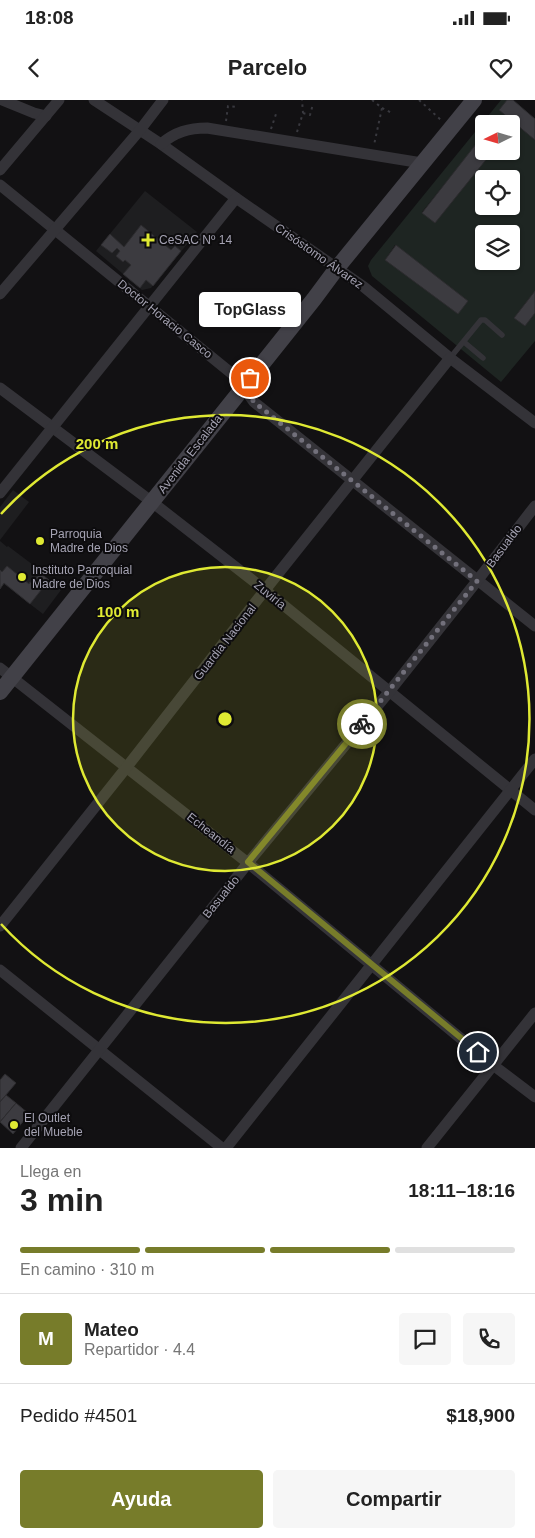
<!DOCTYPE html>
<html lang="es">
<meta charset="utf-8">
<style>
:root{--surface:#fff;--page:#f6f6f6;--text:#222;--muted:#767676;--line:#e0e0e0;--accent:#777c2a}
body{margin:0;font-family:Arial,sans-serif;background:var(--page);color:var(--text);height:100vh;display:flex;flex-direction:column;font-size:19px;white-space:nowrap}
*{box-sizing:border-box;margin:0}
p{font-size:16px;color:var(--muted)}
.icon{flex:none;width:28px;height:28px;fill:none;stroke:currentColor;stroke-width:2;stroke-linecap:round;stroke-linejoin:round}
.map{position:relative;height:1048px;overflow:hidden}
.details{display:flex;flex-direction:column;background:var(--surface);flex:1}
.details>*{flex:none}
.needle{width:32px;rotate:265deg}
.fabs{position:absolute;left:475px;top:15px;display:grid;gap:10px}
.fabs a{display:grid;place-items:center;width:45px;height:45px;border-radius:5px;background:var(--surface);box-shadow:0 1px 4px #0004;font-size:25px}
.pin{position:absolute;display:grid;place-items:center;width:42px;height:42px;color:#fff;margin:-21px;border:2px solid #fff;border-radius:50%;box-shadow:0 1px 5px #0007}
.courier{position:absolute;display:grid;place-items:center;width:50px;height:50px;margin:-25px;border:4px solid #777c2a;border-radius:50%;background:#fff;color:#222;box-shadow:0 1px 6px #0007}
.bubble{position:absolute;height:35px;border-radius:5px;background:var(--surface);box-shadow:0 1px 4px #0004;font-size:16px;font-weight:700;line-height:35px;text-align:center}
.summary em{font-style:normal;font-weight:700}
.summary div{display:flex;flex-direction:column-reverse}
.summary{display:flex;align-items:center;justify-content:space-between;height:85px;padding:0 20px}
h1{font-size:32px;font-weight:700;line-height:38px}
.bar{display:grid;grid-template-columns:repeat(4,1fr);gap:8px 5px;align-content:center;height:60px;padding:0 20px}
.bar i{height:6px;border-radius:4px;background:var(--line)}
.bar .current{background:var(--accent)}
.bar p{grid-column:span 4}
.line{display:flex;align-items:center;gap:12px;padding:0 20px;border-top:1px solid var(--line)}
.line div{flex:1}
.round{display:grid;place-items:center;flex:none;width:52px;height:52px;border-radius:5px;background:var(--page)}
.button{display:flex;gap:10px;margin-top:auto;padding:10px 20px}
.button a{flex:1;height:58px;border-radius:5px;background:var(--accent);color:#fff;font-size:20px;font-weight:700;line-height:58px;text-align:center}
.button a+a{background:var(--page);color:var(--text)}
.status{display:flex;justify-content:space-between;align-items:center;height:35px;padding:0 25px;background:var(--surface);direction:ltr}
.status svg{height:14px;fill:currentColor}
header{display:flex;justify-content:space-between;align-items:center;height:65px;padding:0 20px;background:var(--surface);font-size:22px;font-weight:700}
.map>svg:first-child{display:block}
</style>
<div class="status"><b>18:08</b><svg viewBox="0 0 49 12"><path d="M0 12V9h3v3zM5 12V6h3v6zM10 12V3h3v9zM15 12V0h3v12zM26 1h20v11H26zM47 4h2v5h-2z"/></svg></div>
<header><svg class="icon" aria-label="back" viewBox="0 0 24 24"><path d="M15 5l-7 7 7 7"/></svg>Parcelo<svg class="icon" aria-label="heart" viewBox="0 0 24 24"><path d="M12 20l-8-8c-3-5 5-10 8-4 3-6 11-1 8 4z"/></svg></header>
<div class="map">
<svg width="535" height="1048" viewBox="0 0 535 1048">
<rect width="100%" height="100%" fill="#121113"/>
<g fill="#1e1e20">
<polygon points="145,91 197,132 151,188 142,190 96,151"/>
<polygon points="13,390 29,402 0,440 0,407"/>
<polygon points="0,441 7,447 8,446 41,471 40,473 61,490 43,514 4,484 0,489"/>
</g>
<path fill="#1e2522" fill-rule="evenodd" d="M 501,0 L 507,0 L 499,10 L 535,40 L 535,191 L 514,218 L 525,226 L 535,213 L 535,241 L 501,282 L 372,176 L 368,166 L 371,160 ZM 484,24 L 511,24 L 511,51 L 493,51 L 435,123 L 422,112 L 480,40 L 484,43 ZM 484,79 L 511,79 L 511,106 L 484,106 ZM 484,134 L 511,134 L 511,161 L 484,161 ZM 395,145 L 396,145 L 458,214 L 385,160 Z"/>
<g fill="#3c3b40" stroke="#2d2c2f">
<polygon points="507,0 513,0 535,19 535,40 499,10"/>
<polygon points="480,39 484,43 484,51 493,51 435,123 422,113"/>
<polygon points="141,125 171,150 175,146 181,151 153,186 146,180 140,188 123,174 131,165 125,160 123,162 116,156 120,151 117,148 112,153 101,145 110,134 124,147"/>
<polygon points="396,145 468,201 458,214 385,160"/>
<polygon points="535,191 535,213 525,226 514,218"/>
<polygon points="7,466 29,484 30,482 32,483 40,473 49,480 30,504 4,483 0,489 0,470 2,472"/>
<polygon points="5,974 16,983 0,1002 0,980"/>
<polygon points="6,995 16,1003 0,1022 0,1002"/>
<polygon points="16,1003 29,1014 13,1034 0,1022"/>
</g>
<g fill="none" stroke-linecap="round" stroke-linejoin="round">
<g stroke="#39393f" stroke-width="2" stroke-dasharray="2.5 4" stroke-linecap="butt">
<polyline points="372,0 382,8 374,45"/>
<polyline points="419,0 441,20"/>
<polyline points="382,8 392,13"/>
<polyline points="303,13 310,15 313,4"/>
<polyline points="226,21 228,6 237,7"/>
<polyline points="271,29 276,14"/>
<polyline points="297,32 303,13 302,0"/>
</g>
<g stroke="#343338" stroke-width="5.5">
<polyline points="464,242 483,258"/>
<polyline points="450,258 481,220 485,220 502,235"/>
</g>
<g stroke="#343338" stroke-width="11">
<polyline points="2,0 34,13 46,16"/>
<polyline points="94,0 161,44 236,98 364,187 450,258 535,323"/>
<path d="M 161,44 C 175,32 189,28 207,28 L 422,63"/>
<polyline points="0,70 59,0"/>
<polyline points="0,85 236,277 254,302 535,526"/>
<polyline points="0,194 140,30 163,0"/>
<polyline points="0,288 152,402 265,490 535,710"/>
<polyline points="0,393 236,98"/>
<polyline points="0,568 248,763 493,965 535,997"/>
<polyline points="0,826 126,668 265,490 450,258"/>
<polyline points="0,870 222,1048"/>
<polyline points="21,1048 248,763 389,592 477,481 535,406"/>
<polyline points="226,1048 535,659"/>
<polyline points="427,1048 535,913"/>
</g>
<polyline stroke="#424148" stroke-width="16" points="0,592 314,199 337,168 474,0"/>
</g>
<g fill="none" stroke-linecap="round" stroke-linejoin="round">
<polyline stroke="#72707b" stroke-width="5" stroke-dasharray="0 9" points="250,278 244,287 254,302 477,481 362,624"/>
<polyline stroke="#777c2a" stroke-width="6" points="362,624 248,762 478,952"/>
</g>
<circle cx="225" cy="619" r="152" fill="#dfe933" fill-opacity=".12"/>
<g fill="none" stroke="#dfe933" stroke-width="2.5">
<circle cx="225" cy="619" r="152"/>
<path d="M1 414A304 304 0 1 1 1 824"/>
</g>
<g fill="#dfe933" stroke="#0d0c0e" stroke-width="2">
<path d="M145.5 132.5h5v5h5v5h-5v5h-5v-5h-5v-5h5z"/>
<circle cx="40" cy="441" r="5"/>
<circle cx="22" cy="477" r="5"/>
<circle cx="14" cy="1025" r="5"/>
</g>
<g text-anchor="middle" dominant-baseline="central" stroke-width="4" stroke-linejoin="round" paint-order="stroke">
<g font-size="12" fill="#a5a3b3" stroke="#0d0c0e" text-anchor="start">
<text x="159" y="140">CeSAC Nº 14</text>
<text x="50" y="434">Parroquia<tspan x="50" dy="14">Madre de Dios</tspan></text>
<text x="32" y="470">Instituto Parroquial<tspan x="32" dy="14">Madre de Dios</tspan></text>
<text x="24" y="1018">El Outlet<tspan x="24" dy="14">del Mueble</tspan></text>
</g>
<g font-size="12" fill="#a5a3b3" stroke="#0d0c0e">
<text transform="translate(319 156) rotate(35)">Crisóstomo Álvarez</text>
<text transform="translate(165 219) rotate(39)">Doctor Horacio Casco</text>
<text transform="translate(190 354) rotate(-52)">Avenida Escalada</text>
<text transform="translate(504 446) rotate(-53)">Basualdo</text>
<text transform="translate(270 495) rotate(39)">Zuviría</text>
<text transform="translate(225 542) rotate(-52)">Guardia Nacional</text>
<text transform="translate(211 733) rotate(38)">Echeandía</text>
<text transform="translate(221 797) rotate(-51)">Basualdo</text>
</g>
</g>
<circle cx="225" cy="619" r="8" fill="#dfe933" stroke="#0d0c0e" stroke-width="2.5"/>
<g font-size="15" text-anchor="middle" font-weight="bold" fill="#dfe933" stroke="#0d0c0e" stroke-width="4" stroke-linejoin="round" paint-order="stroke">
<text x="97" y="349">200 m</text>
<text x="118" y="517">100 m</text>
</g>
</svg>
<div class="fabs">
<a><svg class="needle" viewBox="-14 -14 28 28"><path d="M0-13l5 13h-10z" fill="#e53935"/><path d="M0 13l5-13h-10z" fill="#767676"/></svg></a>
<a><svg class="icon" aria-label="locate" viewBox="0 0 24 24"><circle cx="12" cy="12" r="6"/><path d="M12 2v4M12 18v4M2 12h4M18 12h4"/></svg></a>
<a><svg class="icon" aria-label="layers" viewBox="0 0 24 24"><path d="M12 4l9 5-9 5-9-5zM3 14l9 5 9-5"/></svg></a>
</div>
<div class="pin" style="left:250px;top:278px;background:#ea580c"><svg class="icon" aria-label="bag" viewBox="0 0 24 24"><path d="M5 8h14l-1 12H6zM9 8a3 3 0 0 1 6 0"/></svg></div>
<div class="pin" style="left:478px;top:952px;background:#1f2937"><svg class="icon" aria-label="home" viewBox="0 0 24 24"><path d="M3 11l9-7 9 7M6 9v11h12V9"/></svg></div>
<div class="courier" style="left:362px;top:624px"><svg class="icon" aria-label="bike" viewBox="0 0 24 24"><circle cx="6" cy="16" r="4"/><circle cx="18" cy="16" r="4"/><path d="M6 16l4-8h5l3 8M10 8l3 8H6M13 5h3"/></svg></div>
<div class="bubble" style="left:199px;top:192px;width:102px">TopGlass</div>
</div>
<section class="details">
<div class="summary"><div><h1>3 min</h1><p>Llega en</p></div><em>18:11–18:16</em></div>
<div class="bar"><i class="current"></i><i class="current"></i><i class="current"></i><i></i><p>En camino · 310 m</p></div>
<div class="line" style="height:90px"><b class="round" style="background:var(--accent);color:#fff">M</b><div><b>Mateo</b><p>Repartidor · 4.4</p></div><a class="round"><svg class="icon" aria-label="chat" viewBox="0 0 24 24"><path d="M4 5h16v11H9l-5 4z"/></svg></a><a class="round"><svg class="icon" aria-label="phone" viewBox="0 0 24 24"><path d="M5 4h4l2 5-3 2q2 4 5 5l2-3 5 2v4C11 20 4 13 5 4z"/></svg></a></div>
<div class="line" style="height:65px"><div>Pedido #4501</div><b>$18,900</b></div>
<div class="button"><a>Ayuda</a><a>Compartir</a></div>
</section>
